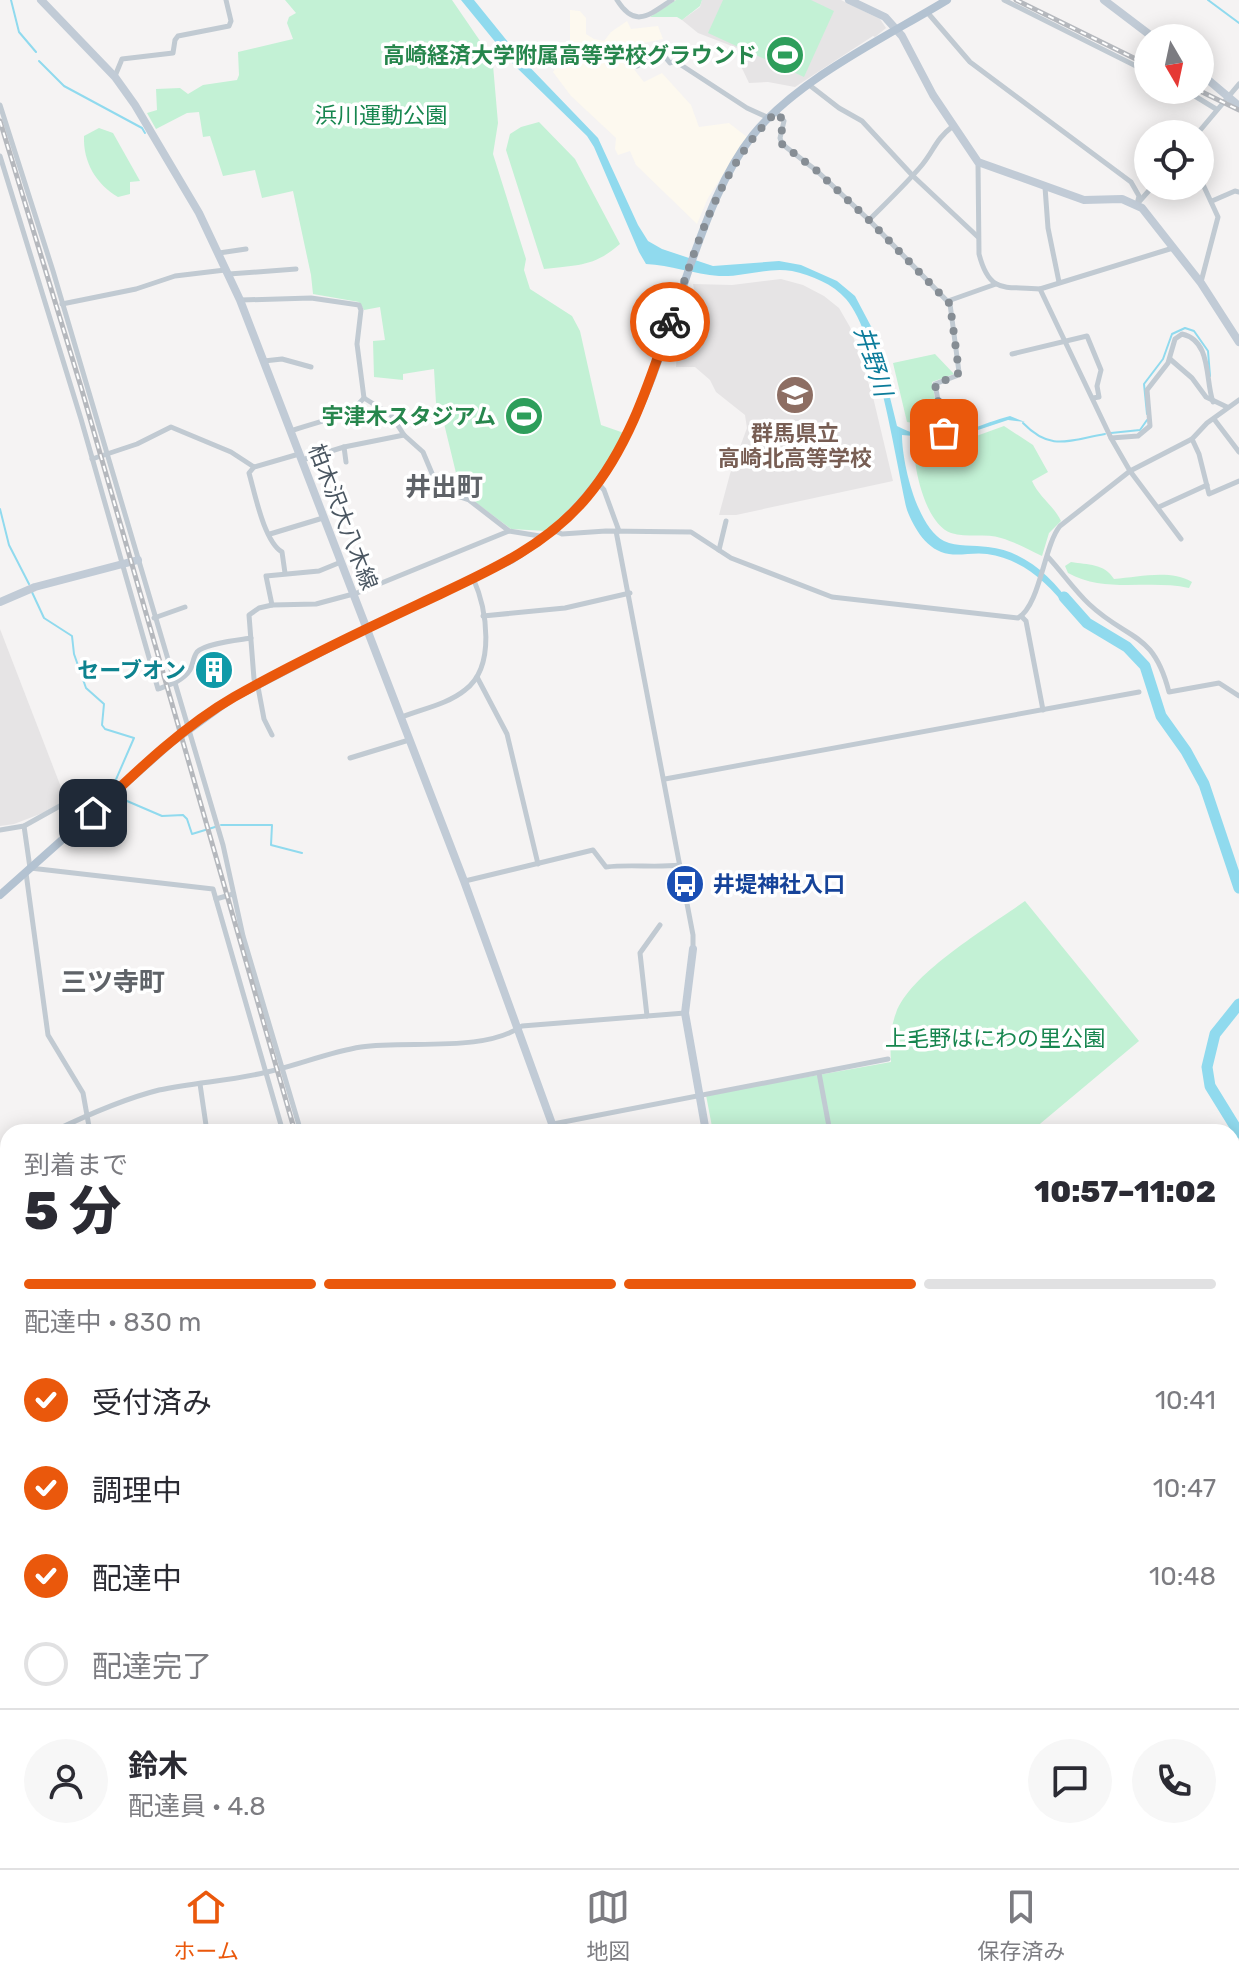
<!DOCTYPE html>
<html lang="ja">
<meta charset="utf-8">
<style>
:root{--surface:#fff;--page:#f7f7f7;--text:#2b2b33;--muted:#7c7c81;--line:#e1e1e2;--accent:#ea580c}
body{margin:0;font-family:Rubik,"Noto Sans JP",sans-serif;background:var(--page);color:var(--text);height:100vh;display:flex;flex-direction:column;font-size:30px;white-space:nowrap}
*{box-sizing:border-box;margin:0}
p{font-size:26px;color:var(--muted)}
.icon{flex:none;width:44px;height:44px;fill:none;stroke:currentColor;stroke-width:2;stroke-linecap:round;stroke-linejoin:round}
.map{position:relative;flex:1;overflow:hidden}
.panel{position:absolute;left:0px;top:1124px;width:1240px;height:744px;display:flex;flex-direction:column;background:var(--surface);border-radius:24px 24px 0 0;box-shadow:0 4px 20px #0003}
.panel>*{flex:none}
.needle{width:52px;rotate:171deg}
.controls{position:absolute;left:1134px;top:24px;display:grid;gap:16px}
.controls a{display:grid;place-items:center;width:80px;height:80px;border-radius:50%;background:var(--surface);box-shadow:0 4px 20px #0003;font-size:40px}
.pin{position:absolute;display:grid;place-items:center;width:68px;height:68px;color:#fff;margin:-34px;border-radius:16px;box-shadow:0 4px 12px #0006}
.courier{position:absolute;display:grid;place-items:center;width:80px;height:80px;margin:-40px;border:6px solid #ea580c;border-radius:50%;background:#fff;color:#222;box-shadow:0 2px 10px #0007}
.head em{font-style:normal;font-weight:800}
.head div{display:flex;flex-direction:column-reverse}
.head{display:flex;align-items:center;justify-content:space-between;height:136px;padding:0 24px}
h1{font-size:52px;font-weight:800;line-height:60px}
.bar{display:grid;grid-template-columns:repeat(4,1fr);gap:12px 8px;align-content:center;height:96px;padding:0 24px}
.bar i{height:10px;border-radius:6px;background:var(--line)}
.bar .on{background:var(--accent)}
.bar p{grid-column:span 4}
.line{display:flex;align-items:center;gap:20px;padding:0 24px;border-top:2px solid var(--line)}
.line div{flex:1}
.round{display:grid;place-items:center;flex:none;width:84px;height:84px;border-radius:42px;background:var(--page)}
ol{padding:0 24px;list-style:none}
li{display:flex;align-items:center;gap:24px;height:88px}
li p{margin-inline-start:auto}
li .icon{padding:8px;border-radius:50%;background:var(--accent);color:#fff;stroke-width:4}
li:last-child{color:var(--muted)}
li i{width:44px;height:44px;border:4px solid var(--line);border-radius:50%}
.tabs{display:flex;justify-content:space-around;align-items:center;height:112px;border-top:2px solid var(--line);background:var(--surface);font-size:22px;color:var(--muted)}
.tabs a{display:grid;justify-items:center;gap:4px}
.tabs .on{color:var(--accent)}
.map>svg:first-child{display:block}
</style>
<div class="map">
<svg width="1239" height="1868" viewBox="0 0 1239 1868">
<rect width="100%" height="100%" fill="#f5f3f3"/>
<polygon fill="#fdf9ef" points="570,10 580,11 586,18 586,34 594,39 604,41 611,32 627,21 631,29 658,26 663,39 629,46 622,54 644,82 662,73 691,105 699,127 729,123 747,137 708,198 697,224 636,165 630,151 618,155 615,149 616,138 571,96 553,72 570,44"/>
<g fill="#e6e4e5">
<polygon points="702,0 841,0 880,19 886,28 875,37 873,36 795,87 768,82 749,83 739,62 737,48 698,33 682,20 700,7"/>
<polygon points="781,279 803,285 824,296 839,308 850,327 873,397 893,481 736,515 719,515 730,474 747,428 745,415 716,392 710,380 695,367 676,367 677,350 667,350 676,323 683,324 695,294 693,284 732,285"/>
<polygon points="0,629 64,795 63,801 48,811 14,824 0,826"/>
</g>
<g fill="#c3f1d5">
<path d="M 285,0 L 452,0 L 489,54 L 493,65 L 498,123 L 493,154 L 526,259 L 524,270 L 530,289 L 572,316 L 580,331 L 601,425 L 624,433 C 608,471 576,503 546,531 L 511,529 L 467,496 L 456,473 L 440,407 L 436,403 L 434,369 L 403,374 L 403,380 L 374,377 L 373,341 L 385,340 L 380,307 L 364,310 L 359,302 L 313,294 L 311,275 L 293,191 L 262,198 L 255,170 L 223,176 L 210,136 L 203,137 L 199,112 L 187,113 L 156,129 L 147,113 L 157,110 L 156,89 L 180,88 L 188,94 L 203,85 L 237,80 L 239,75 L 238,52 L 293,39 L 287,23 L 289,17 L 296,13 Z"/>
<polygon points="676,0 702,0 700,6 682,20 677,17 650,17"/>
<polygon points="723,0 811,0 834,11 804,77 708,33"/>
<path d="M 539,122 L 575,159 L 620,244 C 594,267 577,265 544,269 L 506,150 L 510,134 L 521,127 Z"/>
<path d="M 99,128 L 113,133 L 140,181 L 130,182 L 130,194 L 118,197 C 96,184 83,162 84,136 Z"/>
<polygon points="935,354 954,374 932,382 939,422 937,427 907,422 893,363"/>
<path d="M 1004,426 L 1033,445 L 1048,472 L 1032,481 C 1039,497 1054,506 1061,521 L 1049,533 L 1042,556 C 1029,550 1015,542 1001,538 C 986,533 967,538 951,533 C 925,524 913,466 914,443 L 957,443 Z"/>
<path d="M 1071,562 C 1088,565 1104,563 1114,579 C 1139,577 1170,569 1192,582 L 1189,588 C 1148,579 1106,594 1068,573 L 1065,566 Z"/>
<path d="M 1025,901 L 1139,1041 L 1041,1123 L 1032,1132 L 713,1132 L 706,1095 L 891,1062 C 890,1046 890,1028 896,1013 C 910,973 990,926 1025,901 Z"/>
<polygon points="0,1626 8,1627 8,1805 0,1790"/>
<polygon points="54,1860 248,1860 249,1868 57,1868"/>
</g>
<g fill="#90daee">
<path d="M 461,0 L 474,0 L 520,57 L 598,138 L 638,225 L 648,241 L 662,249 L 713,266 L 779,261 L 801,265 L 837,281 L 855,296 L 874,332 L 897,426 C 941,449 968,427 1010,416 L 1025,422 L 1008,420 L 951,439 L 902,435 C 902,463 917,527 944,541 C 957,547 974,545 988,547 C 1025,551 1052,577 1072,606 L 1068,609 C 1047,582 1022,559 987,554 C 974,552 961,556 949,554 C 927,551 914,528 907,510 C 895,458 878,337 846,299 C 833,284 811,275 792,271 C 767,267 744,277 719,276 C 694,274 670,265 646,264 L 639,252 L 594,147 L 587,136 L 514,65 Z"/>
<polygon points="0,1629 8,1631 8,1763 0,1765"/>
</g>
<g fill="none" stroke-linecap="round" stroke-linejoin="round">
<g stroke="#90daee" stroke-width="2">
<polyline points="11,0 19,32 36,52"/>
<polyline points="1208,0 1239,23"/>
<polyline points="39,61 64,86 142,128 145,133"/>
<polyline points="1147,414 1144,384 1163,359 1172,334 1185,328 1194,331 1208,351 1210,376"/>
<path d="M 1023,423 C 1051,452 1069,440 1105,434"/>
<polyline points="1111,433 1140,430 1147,420"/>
<polyline points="0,509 9,545 29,584"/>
<polyline points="31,590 44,618 72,636 74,654 86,688 104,704 102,725 105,729 134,738 114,784"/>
<polyline points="120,798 162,816 183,815 187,819 192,834 215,827"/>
<polyline points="221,825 272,825 271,845 302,853"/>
<polyline points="958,1860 965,1868"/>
</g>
<g stroke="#90daee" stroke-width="11">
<polyline points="1064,597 1087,623 1127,647 1145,666 1161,716 1186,751 1204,784 1239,888"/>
<polyline points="1239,1004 1215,1034 1207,1067 1210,1086 1239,1133"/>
<polyline points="0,1242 8,1250"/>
<polyline points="553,1860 560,1868"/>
</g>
<g stroke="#c1cad2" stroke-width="5">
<path d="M 617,0 C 635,29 649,15 672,0"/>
<polyline points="1004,0 1148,72"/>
<polyline points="927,12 970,62 1131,182 1139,196 1137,204"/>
<polyline points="637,66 661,52 670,63 675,61 747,108 769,118"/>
<polyline points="115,76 122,59 173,53 175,40 178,36 229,26 231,21 226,0"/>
<polyline points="808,84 839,108 862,121 913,176 978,237"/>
<polyline points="1185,90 1216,109"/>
<polyline points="0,105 53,271 223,845 243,936 301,1132"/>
<polyline points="776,112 784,121 780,138 782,144 817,171 869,220 950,304 959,372 956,376 935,384 944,433"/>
<polyline points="1197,134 1239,84"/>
<path d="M 0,156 L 81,419 L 158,689 C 169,685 183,681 190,670 C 193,665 193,657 197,652 C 205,643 239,640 251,638"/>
<path d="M 978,163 L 979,254 C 990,297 1008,285 1040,289 L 1111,438 L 1130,471 L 1181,539"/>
<polyline points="1200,178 1218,217 1201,282"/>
<polyline points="1045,187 1048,228 1059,282"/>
<polyline points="1212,201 1235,191 1239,192"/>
<polyline points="1138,203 1153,186"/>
<path d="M 869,220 C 887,202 906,184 922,165 C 935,149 935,140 953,126"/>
<polyline points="219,253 246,249"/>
<polyline points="229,274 296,269"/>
<polyline points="1040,289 1173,248"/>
<path d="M 241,300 L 311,298 L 359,305 L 361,310 L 357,344 L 364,398 C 348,418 315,422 291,431"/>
<polyline points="948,301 996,284"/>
<polyline points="62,304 136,289 175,276 225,270"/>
<polyline points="1012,354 1087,336 1101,370 1097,386 1099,397 1093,398"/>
<polyline points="1170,359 1192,378 1206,397 1227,407"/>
<polyline points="264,361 282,359 311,367"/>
<polyline points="364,398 391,415 404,435 423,452 439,490 469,500 509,531 546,537"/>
<polyline points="1214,419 1239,452"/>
<polyline points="939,434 940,432"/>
<path d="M 1111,438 L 1138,436 L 1150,426 L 1147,390 L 1168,363 L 1175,339 L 1182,334 C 1212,341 1205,380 1213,402"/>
<polyline points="1192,439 1199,454 1209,494 1239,481"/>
<polyline points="344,447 346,462"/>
<polyline points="92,459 137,444 171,427 231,452 254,467"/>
<polyline points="302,460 344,447 404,435"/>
<polyline points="598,483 604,490 619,531"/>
<polyline points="1159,507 1207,485"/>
<path d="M 553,530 L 562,534 L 606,531 L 691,532 L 731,558 L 832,597 L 1018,618 C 1040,606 1044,545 1060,526 L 1130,471 L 1192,439 L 1207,423 L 1239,400"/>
<polyline points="616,531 693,935 693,949"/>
<polyline points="270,534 323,518"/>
<polyline points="719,550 726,521"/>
<path d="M 1048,557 C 1062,572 1074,590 1089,604 C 1128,641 1153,630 1169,692 L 1219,683 L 1239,696"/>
<path d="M 285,573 L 282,552 C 264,541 255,494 249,473 L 254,467 L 299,454"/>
<polyline points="272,605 266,576 319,571 341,562"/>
<polyline points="483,616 565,608 630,593"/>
<polyline points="1021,616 1026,621 1043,710"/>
<polyline points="154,618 185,607"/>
<polyline points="477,677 507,734 538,864"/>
<polyline points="258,684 254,679 249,615 259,608 272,605 316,604 357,593 509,531"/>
<polyline points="258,687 264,719 272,735"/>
<path d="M 402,717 C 422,709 448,704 465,690 C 496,667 487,609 473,578"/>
<polyline points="350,758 409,740"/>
<polyline points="665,779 1139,692"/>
<polyline points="24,826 30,868 213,889 283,1132"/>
<polyline points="0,830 24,826 67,802"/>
<polyline points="26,873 48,1035 83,1093 90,1132"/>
<path d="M 465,881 L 593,850 L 606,867 C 631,864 655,868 680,865"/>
<polyline points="216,899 233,894"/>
<polyline points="647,1016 640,953 660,925"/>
<polyline points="819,1073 830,1132"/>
<polyline points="200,1084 207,1132"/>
<polyline points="553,1124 888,1059"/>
<path d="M 52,1132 C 85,1116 123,1099 159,1090 C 195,1082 232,1081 267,1072 C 299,1065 329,1052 361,1047 C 408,1040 483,1053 522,1026 L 685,1013"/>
<polyline points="0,1157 8,1153"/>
<polyline points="1232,1243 1239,1241"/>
<polyline points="1232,1323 1239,1320"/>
<polyline points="0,1331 8,1328"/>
<polyline points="1232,1364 1239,1391"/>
<polyline points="1232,1451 1239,1449"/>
<polyline points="0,1496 8,1495"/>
<polyline points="0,1623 8,1625"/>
<polyline points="1232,1644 1239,1641"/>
<polyline points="1232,1684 1239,1714"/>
<polyline points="0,1826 8,1823"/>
<polyline points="0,1860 7,1868"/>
<polyline points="61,1860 64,1868"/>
<polyline points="338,1860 338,1868"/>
<polyline points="492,1860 495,1868"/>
<polyline points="679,1860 682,1868"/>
<polyline points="838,1860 843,1868"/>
<polyline points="1210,1860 1214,1868"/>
<polyline points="525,1868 536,1864"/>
<polyline points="819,1868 833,1860"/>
</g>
<g stroke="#c1cbd6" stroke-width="8">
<polyline points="41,0 115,77 135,105 199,213 240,300 464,881 555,1132"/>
<polyline points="849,0 885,17 902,36 933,95 978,162 1084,200 1122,199 1142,208 1201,283 1239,342"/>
<polyline points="1104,0 1154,38"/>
<polyline points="1200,73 1239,106"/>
<polyline points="0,602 35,587 138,560"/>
<polyline points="693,949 685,1013 706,1132"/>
<polyline points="1232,1182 1239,1180"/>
<polyline points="0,1442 8,1454"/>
<polyline points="1232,1780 1239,1772"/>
<polyline points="252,1860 253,1868"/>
<polyline points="1116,1860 1123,1868"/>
</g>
<path stroke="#b3c2d1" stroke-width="8" d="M 0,895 L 172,742 L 231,699 L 366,629 L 511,560 C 625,492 650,384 690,266 C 706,221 723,173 753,135 C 798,79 886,37 947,0"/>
<g stroke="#b5b8bd" stroke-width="5">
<g id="rail">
<polyline points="1016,0 1148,65"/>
<polyline points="1198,90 1239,110"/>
<polyline points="0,121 81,387 295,1132"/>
<polyline points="499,1860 501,1868"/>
</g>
</g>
<use href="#rail" stroke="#fff" stroke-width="2" stroke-dasharray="6" stroke-linecap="butt"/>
</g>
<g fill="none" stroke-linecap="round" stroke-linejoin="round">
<path stroke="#868d94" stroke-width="8" stroke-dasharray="0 14.4" d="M 670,322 C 698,244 716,173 776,112 L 784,121 L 780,138 L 782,144 L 817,171 L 869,220 L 950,304 L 959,372 L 956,376 L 935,384 L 944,433"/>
<path stroke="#ea580c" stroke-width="10" d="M 93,813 C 136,772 182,727 234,697 C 294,663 357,633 419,604 C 480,575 543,550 587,497 C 629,447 649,383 670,322"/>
</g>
<defs>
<g id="stadium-disc" transform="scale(2)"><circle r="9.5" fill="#2e9e5b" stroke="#fff"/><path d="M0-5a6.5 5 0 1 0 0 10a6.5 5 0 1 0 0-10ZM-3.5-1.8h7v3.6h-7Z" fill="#fff"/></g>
<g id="school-disc" transform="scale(2)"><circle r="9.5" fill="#8d6e63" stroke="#fff"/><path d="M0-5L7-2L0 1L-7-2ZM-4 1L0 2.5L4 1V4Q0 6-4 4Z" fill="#fff"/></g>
<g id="building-disc" transform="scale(2)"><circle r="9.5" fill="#0f9aa8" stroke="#fff"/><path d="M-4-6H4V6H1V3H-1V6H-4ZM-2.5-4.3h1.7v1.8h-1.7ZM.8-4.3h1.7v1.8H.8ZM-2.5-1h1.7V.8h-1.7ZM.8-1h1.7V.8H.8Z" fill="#fff"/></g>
<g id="bus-disc" transform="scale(2)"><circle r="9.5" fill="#1a4fb4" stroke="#fff"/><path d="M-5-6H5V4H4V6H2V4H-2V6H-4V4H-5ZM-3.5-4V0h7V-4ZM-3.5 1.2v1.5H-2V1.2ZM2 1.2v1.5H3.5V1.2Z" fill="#fff"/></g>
</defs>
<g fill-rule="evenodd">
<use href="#stadium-disc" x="785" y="55"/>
<use href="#school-disc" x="795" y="395"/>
<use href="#stadium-disc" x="524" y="416"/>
<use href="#building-disc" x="214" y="670"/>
<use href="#bus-disc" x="685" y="884"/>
</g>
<g text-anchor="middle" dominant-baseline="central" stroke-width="7" stroke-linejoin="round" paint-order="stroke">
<g font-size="22" font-weight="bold" fill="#27864d" stroke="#fff" text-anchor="end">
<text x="757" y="55">高崎経済大学附属高等学校グラウンド</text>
<text x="496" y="416">宇津木スタジアム</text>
</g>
<g font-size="22" fill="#17864f" stroke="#fff">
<text x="381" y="115">浜川運動公園</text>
<text x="995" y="1038">上毛野はにわの里公園</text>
</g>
<g font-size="22" font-weight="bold" fill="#785e54" stroke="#fff">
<text x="795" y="433">群馬県立<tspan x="795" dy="25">高崎北高等学校</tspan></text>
</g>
<g font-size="22" fill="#4a5661" stroke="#fff">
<text transform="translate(343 517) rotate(69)">柏木沢大八木線</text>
</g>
<g font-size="22" font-weight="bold" fill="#0d838f" stroke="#fff" text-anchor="end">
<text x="186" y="670">セーブオン</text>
</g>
<g font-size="22" font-weight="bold" fill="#164399" stroke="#fff" text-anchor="start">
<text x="713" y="884">井堤神社入口</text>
</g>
<g font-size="24" font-style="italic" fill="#0c7c9b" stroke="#fff">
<text transform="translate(873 361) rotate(72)">井野川</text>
</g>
<g font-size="26" font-weight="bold" fill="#5f6368" stroke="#fff">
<text x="444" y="487">井出町</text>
<text x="113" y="982">三ツ寺町</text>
</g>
</g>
</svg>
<div class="controls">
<a><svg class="needle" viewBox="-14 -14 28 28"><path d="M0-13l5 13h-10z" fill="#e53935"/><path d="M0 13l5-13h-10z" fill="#7c7c81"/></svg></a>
<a><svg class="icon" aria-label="locate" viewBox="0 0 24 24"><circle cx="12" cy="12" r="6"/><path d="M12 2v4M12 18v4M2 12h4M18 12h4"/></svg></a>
</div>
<div class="pin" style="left:944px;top:433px;background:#ea580c"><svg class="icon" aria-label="bag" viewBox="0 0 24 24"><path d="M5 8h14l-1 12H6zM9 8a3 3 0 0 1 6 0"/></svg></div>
<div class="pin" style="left:93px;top:813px;background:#1f2937"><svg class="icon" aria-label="home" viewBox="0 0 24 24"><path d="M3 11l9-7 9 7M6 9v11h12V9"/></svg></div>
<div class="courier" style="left:670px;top:322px"><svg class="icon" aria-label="bike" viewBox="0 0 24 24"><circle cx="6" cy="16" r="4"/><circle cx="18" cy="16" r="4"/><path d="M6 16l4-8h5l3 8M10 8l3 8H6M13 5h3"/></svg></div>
<section class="panel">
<div class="head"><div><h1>5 分</h1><p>到着まで</p></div><em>10:57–11:02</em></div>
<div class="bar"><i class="on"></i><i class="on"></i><i class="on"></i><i></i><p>配達中 · 830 m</p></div>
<ol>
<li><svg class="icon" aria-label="check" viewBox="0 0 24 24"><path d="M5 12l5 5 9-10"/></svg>受付済み<p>10:41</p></li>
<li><svg class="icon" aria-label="check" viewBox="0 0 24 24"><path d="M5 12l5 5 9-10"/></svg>調理中<p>10:47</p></li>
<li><svg class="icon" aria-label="check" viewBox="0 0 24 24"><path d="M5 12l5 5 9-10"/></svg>配達中<p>10:48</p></li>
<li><i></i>配達完了</li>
</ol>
<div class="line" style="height:144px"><a class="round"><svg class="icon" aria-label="person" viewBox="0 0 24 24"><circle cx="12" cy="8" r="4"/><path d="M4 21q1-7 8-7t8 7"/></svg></a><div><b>鈴木</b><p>配達員 · 4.8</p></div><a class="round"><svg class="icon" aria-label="chat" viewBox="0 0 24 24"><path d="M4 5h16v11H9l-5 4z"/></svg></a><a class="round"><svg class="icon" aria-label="phone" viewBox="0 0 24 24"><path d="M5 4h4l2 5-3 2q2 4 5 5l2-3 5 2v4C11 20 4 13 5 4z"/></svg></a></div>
</section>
</div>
<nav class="tabs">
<a class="on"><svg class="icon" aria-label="home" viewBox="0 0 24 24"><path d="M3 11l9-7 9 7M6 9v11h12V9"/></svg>ホーム</a>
<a><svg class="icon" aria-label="map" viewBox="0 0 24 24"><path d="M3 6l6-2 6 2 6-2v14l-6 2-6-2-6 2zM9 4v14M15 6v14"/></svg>地図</a>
<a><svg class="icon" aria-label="saved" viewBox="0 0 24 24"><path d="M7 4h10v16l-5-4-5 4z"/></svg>保存済み</a>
</nav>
